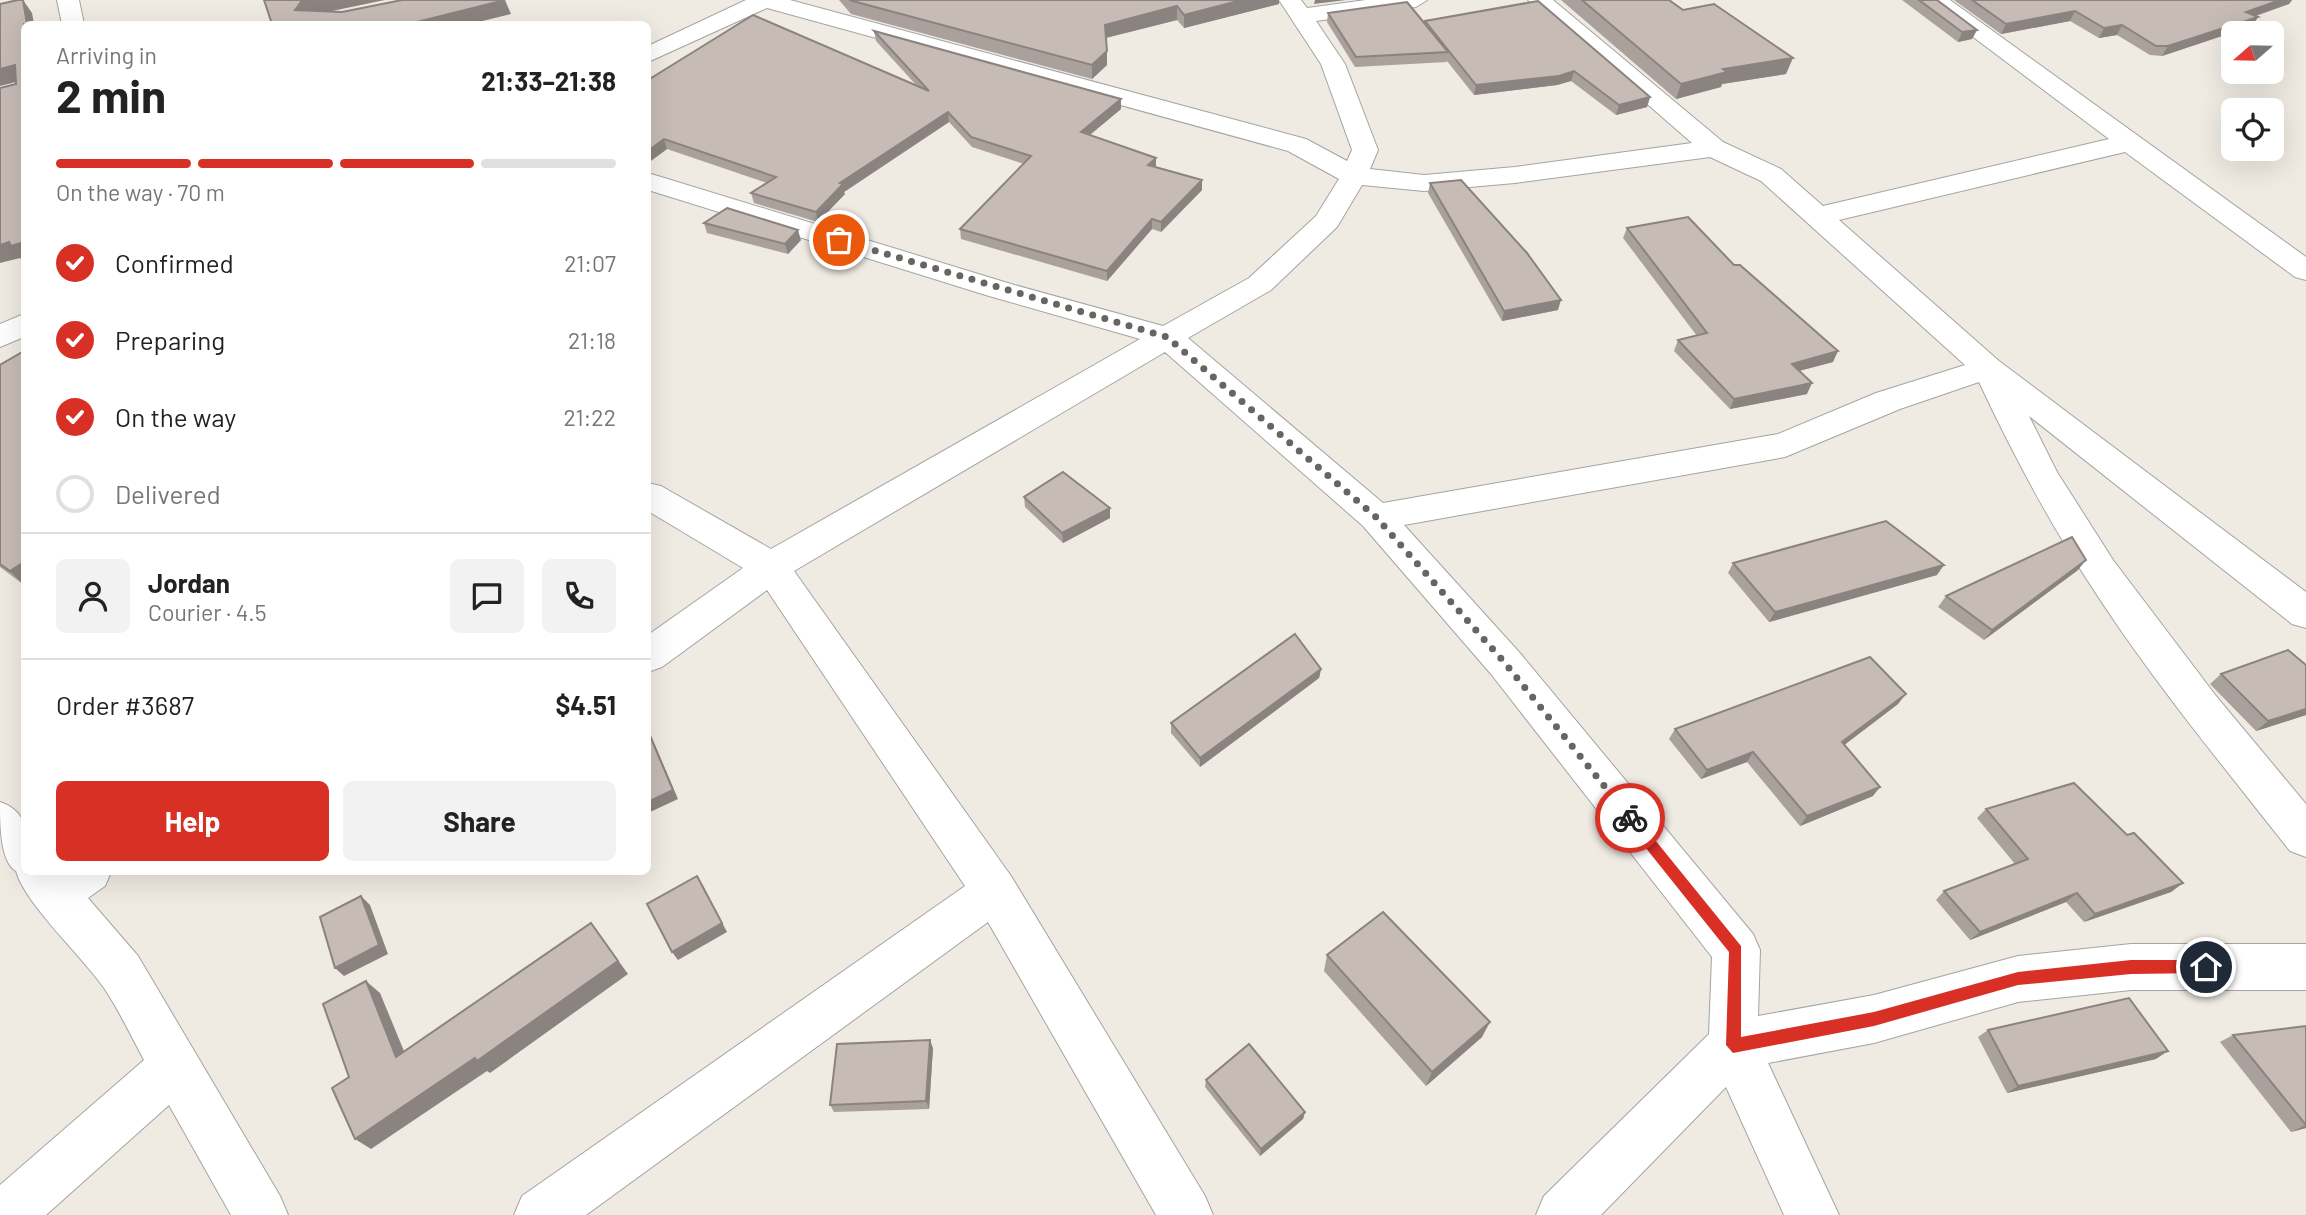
<!DOCTYPE html>
<meta charset="utf-8">
<style>
:root{--surface:#fff;--page:#f2f2f2;--text:#222;--muted:#767676;--line:#e0e0e0;--accent:#d93025}
body{margin:0;font-family:Barlow,sans-serif;background:var(--page);color:var(--text);height:100vh;display:flex;flex-direction:column;font-size:26px;white-space:nowrap}
*{box-sizing:border-box;margin:0}
p{font-size:23px;color:var(--muted)}
.icon{flex:none;width:38px;height:38px;fill:none;stroke:currentColor;stroke-width:2;stroke-linecap:round;stroke-linejoin:round}
.map{position:relative;flex:1;overflow:hidden}
.drawer{position:absolute;left:21px;top:21px;width:630px;height:854px;display:flex;flex-direction:column;background:var(--surface);border-radius:10px;box-shadow:0 7px 28px #0002}
.drawer>*{flex:none}
.needle{width:46px;rotate:250deg}
.tools{position:absolute;left:2221px;top:21px;display:grid;gap:14px}
.tools a{display:grid;place-items:center;width:63px;height:63px;border-radius:10px;background:var(--surface);box-shadow:0 7px 28px #0002;font-size:35px}
.pin{position:absolute;display:grid;place-items:center;width:60px;height:60px;color:#fff;margin:-30px;border:4px solid #fff;border-radius:50%;box-shadow:0 2px 7px #0007}
.courier{position:absolute;display:grid;place-items:center;width:70px;height:70px;margin:-35px;border:5px solid #d93025;border-radius:50%;background:#fff;color:#222;box-shadow:0 2px 9px #0007}
.headline em{font-style:normal;font-weight:700}
.headline div{display:flex;flex-direction:column-reverse}
.headline{display:flex;align-items:center;justify-content:space-between;height:119px;padding:0 35px}
h1{font-size:46px;font-weight:700;line-height:52px}
.bar{display:grid;grid-template-columns:repeat(4,1fr);gap:10px 7px;align-content:center;height:84px;padding:0 35px}
.bar i{height:9px;border-radius:5px;background:var(--line)}
.bar .on{background:var(--accent)}
.bar p{grid-column:span 4}
.line{display:flex;align-items:center;gap:18px;padding:0 35px;border-top:2px solid var(--line)}
.line div{flex:1}
.round{display:grid;place-items:center;flex:none;width:74px;height:74px;border-radius:10px;background:var(--page)}
ol{padding:0 35px;list-style:none}
li{display:flex;align-items:center;gap:21px;height:77px}
li p{margin-inline-start:auto}
li .icon{padding:7px;border-radius:50%;background:var(--accent);color:#fff;stroke-width:4}
li:last-child{color:var(--muted)}
li i{width:38px;height:38px;border:4px solid var(--line);border-radius:50%}
.cta{display:flex;gap:14px;margin-top:auto;padding:14px 35px}
.cta a{flex:1;height:80px;border-radius:10px;background:var(--accent);color:#fff;font-size:28px;font-weight:700;line-height:80px;text-align:center}
.cta a+a{background:var(--page);color:var(--text)}
.map>svg:first-child{display:block}
</style>
<div class="map">
<svg width="2306" height="1215" viewBox="0 0 2306 1215">
<rect width="100%" height="100%" fill="#efeae2"/>
<g fill="none" stroke-linecap="round" stroke-linejoin="round">
<g stroke="#a4a4a4" stroke-width="2">
<g id="street">
<polygon points="57,0 79,0 84,24 62,24"/>
<path d="M 746,0 L 790,0 L 1306,139 L 1347,161 L 1352,150 L 1321,64 L 1279,0 L 1301,0 L 1307,8 L 1366,0 L 1427,0 L 1416,7 L 1316,21 L 1345,64 L 1378,150 L 1370,169 L 1424,175 L 1515,167 L 1692,143 L 1528,0 L 1553,0 L 1723,142 L 1781,169 L 1823,206 L 2109,139 L 1924,0 L 1950,0 L 2306,257 L 2306,280 L 2295,277 L 2125,152 L 1839,220 L 1999,361 L 2306,592 L 2306,628 L 2292,624 L 2029,416 L 2057,472 L 2113,560 L 2216,696 L 2306,804 L 2306,857 L 2290,851 C 2220,762 2147,674 2086,578 C 2045,515 2011,450 1979,382 L 1900,409 L 1785,457 L 1404,525 L 1519,652 L 1753,934 L 1760,950 L 1758,1016 L 1874,995 L 2018,956 L 2131,944 L 2306,944 L 2306,990 L 2131,990 L 2018,1002 L 1874,1043 L 1768,1063 L 1839,1215 L 1784,1215 L 1726,1087 L 1601,1215 L 1536,1215 L 1544,1196 L 1709,1034 L 1712,957 L 1491,674 L 1363,526 L 1165,352 L 794,571 L 1011,876 L 1205,1196 L 1213,1215 L 1156,1215 L 988,922 L 586,1215 L 514,1215 L 522,1196 L 965,886 L 767,590 L 662,667 L 648,672 L 648,635 L 743,568 L 648,511 L 648,483 L 661,486 L 771,549 L 1140,339 L 989,296 L 648,190 L 648,173 L 1011,284 L 1163,326 L 1249,278 L 1316,216 L 1339,179 L 1288,151 L 767,8 L 648,62 L 648,46 ZM 1710,157 L 1761,181 L 1965,365 L 1876,393 L 1778,434 L 1383,503 L 1188,338 L 1271,290 L 1337,227 L 1362,185 L 1424,191 L 1515,183 Z"/>
<polygon points="24,314 24,337 0,347 0,324"/>
<path d="M 0,802 C 34,814 24,840 24,872 L 111,872 L 105,886 L 88,898 L 138,956 L 280,1196 L 288,1215 L 231,1215 L 169,1105 L 46,1215 L 0,1215 L 0,1185 L 144,1060 C 131,1036 119,1010 104,988 C 82,956 25,904 16,871 C 0,862 0,823 0,802 Z"/>
</g>
</g>
<use href="#street" fill="#fff" fill-rule="evenodd"/>
</g>
<g fill="#aaa19c">
<polygon points="839,0 1279,0 1279,4 1184,28 1177,20 1106,38 1107,65 1092,79 851,14"/>
<polygon points="1561,0 1669,0 1683,10 1786,74 1722,84 1721,87 1676,99"/>
<polygon points="1902,0 1937,0 1977,30 1972,39 1958,42"/>
<polygon points="1954,0 2292,0 2289,4 2256,16 2258,17 2252,26 2162,56 2150,55 2117,35 2099,38 2070,21 2001,34"/>
<polygon points="1328,13 1424,23 1425,21 1650,97 1647,107 1616,115 1571,81 1557,85 1474,95 1447,61 1447,62 1355,67 1327,22"/>
<polygon points="874,31 1121,99 1121,109 1090,135 1156,167 1202,180 1202,190 1161,232 1152,229 1107,281 961,239 960,229 1024,164 972,147 949,122 844,192 845,194 818,222 754,203 751,193 767,183 667,149 648,163 648,80 917,86 876,41"/>
<polygon points="1430,183 1558,310 1502,321 1428,193"/>
<polygon points="704,223 801,240 788,254 707,233"/>
<polygon points="1627,228 1734,265 1833,362 1799,371 1807,394 1730,409 1674,351 1678,340 1697,336 1623,238"/>
<polygon points="24,351 24,585 0,567 0,365"/>
<polygon points="1024,497 1110,518 1063,543 1025,507"/>
<polygon points="1733,563 1937,575 1769,622 1728,573"/>
<polygon points="2078,570 1984,640 1938,607 1946,596"/>
<polygon points="2306,665 2306,715 2256,731 2210,684 2221,674"/>
<polygon points="1321,669 1319,678 1200,767 1171,733 1171,723"/>
<polygon points="1898,704 1844,745 1873,796 1800,826 1747,762 1701,779 1669,739 1675,729"/>
<polygon points="1986,809 2127,835 2183,883 2171,892 2084,922 2066,902 1970,940 1936,900 1944,891 2015,864 1977,818"/>
<polygon points="1327,955 1482,1037 1426,1086 1324,971"/>
<polygon points="2306,1026 2306,1128 2291,1132 2220,1042 2233,1035"/>
<polygon points="1988,1030 2156,1059 2007,1093 1978,1037"/>
<polygon points="933,1048 929,1109 834,1112 830,1105"/>
<polygon points="1206,1080 1305,1112 1303,1119 1260,1156 1205,1087"/>
</g>
<g fill="#8b837f">
<polygon points="23,0 32,13 34,24 27,24"/>
<polygon points="312,0 385,0 308,16 295,10 301,2"/>
<polygon points="505,0 511,14 470,24 409,24"/>
<polygon points="1242,0 1279,0 1279,4 1184,28 1184,15"/>
<polygon points="1315,0 1346,0 1314,4"/>
<polygon points="2280,0 2292,0 2289,4 2240,21 2246,12"/>
<polygon points="1177,6 1177,20 1105,38 1105,25"/>
<polygon points="2075,11 2070,21 2001,34 2006,24"/>
<polygon points="2258,17 2252,26 2162,56 2168,46"/>
<polygon points="2122,25 2117,35 2099,38 2104,28"/>
<polygon points="1977,30 1972,39 1958,42 1962,32"/>
<polygon points="1107,51 1107,65 1092,79 1092,65"/>
<polygon points="1793,58 1786,74 1722,84 1721,87 1676,99 1681,84 1723,69"/>
<polygon points="15,65 24,80 0,86 0,69"/>
<polygon points="1574,71 1571,81 1557,85 1474,95 1476,85"/>
<polygon points="1650,97 1647,107 1616,115 1619,105"/>
<polygon points="1121,99 1121,109 1081,142 1081,132"/>
<polygon points="948,112 949,122 844,192 845,194 818,222 816,212 840,183"/>
<polygon points="664,139 667,149 648,163 648,151"/>
<polygon points="1156,158 1156,168 1148,165"/>
<polygon points="1202,180 1202,190 1161,232 1161,222"/>
<polygon points="1152,219 1152,229 1107,281 1107,271"/>
<polygon points="798,230 801,240 788,254 785,244"/>
<polygon points="9,242 24,242 24,261 23,261 20,258 0,263 0,245"/>
<polygon points="1561,300 1558,310 1502,321 1504,311"/>
<polygon points="1838,351 1833,362 1787,374 1792,364"/>
<polygon points="1812,383 1807,394 1730,409 1734,399"/>
<polygon points="1110,508 1110,518 1063,543 1062,533"/>
<polygon points="2086,560 2078,570 1984,640 1992,630"/>
<polygon points="24,562 24,585 10,571"/>
<polygon points="1944,565 1937,575 1769,622 1775,612"/>
<polygon points="1321,669 1319,678 1200,767 1200,758"/>
<polygon points="1906,694 1898,704 1835,752 1842,742"/>
<polygon points="2306,709 2306,715 2256,731 2268,721"/>
<polygon points="648,729 678,799 648,813"/>
<polygon points="1753,752 1747,762 1701,779 1707,770"/>
<polygon points="1880,787 1873,796 1800,826 1807,816"/>
<polygon points="2183,883 2171,892 2084,922 2095,914"/>
<polygon points="702,884 727,932 678,960 672,952"/>
<polygon points="2077,893 2066,902 1970,940 1980,932"/>
<polygon points="361,896 370,905 388,954 344,976 335,968"/>
<polygon points="591,923 628,974 490,1073 487,1071 371,1149 355,1139"/>
<polygon points="366,981 380,993 411,1068 396,1057"/>
<polygon points="1490,1022 1482,1037 1426,1086 1432,1072"/>
<polygon points="930,1040 933,1048 929,1109 926,1101"/>
<polygon points="2168,1051 2156,1059 2007,1093 2018,1086"/>
<polygon points="1305,1112 1303,1119 1260,1156 1261,1149"/>
<polygon points="2306,1125 2306,1128 2291,1132"/>
</g>
<g fill="#c6bbb5" stroke="#8b837f" stroke-width="2">
<polygon points="18,0 23,0 27,24 24,24 24,242 11,246 9,242 0,245 0,88 16,84 15,65 0,69 0,4"/>
<polygon points="264,0 312,0 301,2 295,10 342,12 402,0 505,0 409,24 272,24"/>
<polygon points="849,0 1242,0 1184,15 1177,6 1105,25 1107,51 1092,65"/>
<polygon points="1582,0 1669,0 1683,10 1714,4 1793,58 1723,69 1727,72 1681,84"/>
<polygon points="1919,0 1937,0 1977,30 1962,32"/>
<polygon points="1972,0 2280,0 2246,12 2258,17 2168,46 2156,46 2122,25 2104,28 2075,11 2006,24"/>
<polygon points="1538,1 1650,97 1619,105 1574,71 1559,76 1476,85 1425,21"/>
<polygon points="1407,2 1448,52 1356,57 1328,13"/>
<polygon points="753,15 929,91 874,31 1121,99 1081,132 1156,158 1148,165 1202,180 1161,222 1152,219 1107,271 960,229 1031,156 971,137 948,112 840,183 843,184 816,212 751,193 776,177 664,139 648,151 648,80"/>
<polygon points="1461,180 1527,253 1561,300 1504,311 1430,183"/>
<polygon points="727,208 798,230 785,244 704,223"/>
<polygon points="1688,217 1734,265 1740,265 1838,351 1792,364 1812,383 1734,399 1678,340 1707,333 1627,228"/>
<polygon points="24,351 24,562 10,571 0,564 0,365"/>
<polygon points="1063,472 1110,508 1062,533 1024,497"/>
<polygon points="1886,521 1944,565 1775,612 1733,563"/>
<polygon points="2072,537 2086,560 1992,630 1946,596"/>
<polygon points="1295,634 1321,669 1200,758 1171,723"/>
<polygon points="2288,650 2306,665 2306,709 2268,721 2221,674"/>
<polygon points="1870,657 1906,694 1842,742 1880,787 1807,816 1753,752 1707,770 1675,729"/>
<polygon points="648,731 673,790 648,802"/>
<polygon points="2074,783 2127,835 2134,833 2183,883 2095,914 2077,893 1980,932 1944,891 2028,859 1986,809"/>
<polygon points="697,876 722,923 672,952 647,904"/>
<polygon points="361,896 379,945 335,968 320,917"/>
<polygon points="1383,912 1490,1022 1432,1072 1327,955"/>
<polygon points="591,923 618,961 477,1061 475,1058 355,1139 332,1088 349,1077 323,1004 366,981 396,1057"/>
<polygon points="2129,998 2168,1051 2018,1086 1988,1030"/>
<polygon points="2306,1026 2306,1125 2233,1035"/>
<polygon points="930,1040 926,1101 830,1105 837,1044"/>
<polygon points="1249,1044 1305,1112 1261,1149 1206,1080"/>
</g>
<polygon fill="#d93025" points="1630,813 1634,814 1741,946 1741,1037 1874,1012 2018,972 2131,960 2206,960 2213,967 2206,973 2131,974 2018,985 1874,1026 1733,1053 1726,1045 1729,952 1625,822 1625,814"/>
<g fill="none" stroke-linecap="round" stroke-linejoin="round">
<polyline stroke="#666562" stroke-width="7" stroke-dasharray="0 12.6" points="839,240 1167,337 1376,517 1505,663 1630,818"/>
</g>
</svg>
<div class="tools">
<a><svg class="needle" viewBox="-14 -14 28 28"><path d="M0-13l5 13h-10z" fill="#e53935"/><path d="M0 13l5-13h-10z" fill="#767676"/></svg></a>
<a><svg class="icon" aria-label="locate" viewBox="0 0 24 24"><circle cx="12" cy="12" r="6"/><path d="M12 2v4M12 18v4M2 12h4M18 12h4"/></svg></a>
</div>
<div class="pin" style="left:839px;top:240px;background:#ea580c"><svg class="icon" aria-label="bag" viewBox="0 0 24 24"><path d="M5 8h14l-1 12H6zM9 8a3 3 0 0 1 6 0"/></svg></div>
<div class="pin" style="left:2206px;top:967px;background:#1f2937"><svg class="icon" aria-label="home" viewBox="0 0 24 24"><path d="M3 11l9-7 9 7M6 9v11h12V9"/></svg></div>
<div class="courier" style="left:1630px;top:818px"><svg class="icon" aria-label="bike" viewBox="0 0 24 24"><circle cx="6" cy="16" r="4"/><circle cx="18" cy="16" r="4"/><path d="M6 16l4-8h5l3 8M10 8l3 8H6M13 5h3"/></svg></div>
<section class="drawer">
<div class="headline"><div><h1>2 min</h1><p>Arriving in</p></div><em>21:33–21:38</em></div>
<div class="bar"><i class="on"></i><i class="on"></i><i class="on"></i><i></i><p>On the way · 70 m</p></div>
<ol>
<li><svg class="icon" aria-label="check" viewBox="0 0 24 24"><path d="M5 12l5 5 9-10"/></svg>Confirmed<p>21:07</p></li>
<li><svg class="icon" aria-label="check" viewBox="0 0 24 24"><path d="M5 12l5 5 9-10"/></svg>Preparing<p>21:18</p></li>
<li><svg class="icon" aria-label="check" viewBox="0 0 24 24"><path d="M5 12l5 5 9-10"/></svg>On the way<p>21:22</p></li>
<li><i></i>Delivered</li>
</ol>
<div class="line" style="height:126px"><a class="round"><svg class="icon" aria-label="person" viewBox="0 0 24 24"><circle cx="12" cy="8" r="4"/><path d="M4 21q1-7 8-7t8 7"/></svg></a><div><b>Jordan</b><p>Courier · 4.5</p></div><a class="round"><svg class="icon" aria-label="chat" viewBox="0 0 24 24"><path d="M4 5h16v11H9l-5 4z"/></svg></a><a class="round"><svg class="icon" aria-label="phone" viewBox="0 0 24 24"><path d="M5 4h4l2 5-3 2q2 4 5 5l2-3 5 2v4C11 20 4 13 5 4z"/></svg></a></div>
<div class="line" style="height:91px"><div>Order #3687</div><b>$4.51</b></div>
<div class="cta"><a>Help</a><a>Share</a></div>
</section>
</div>
